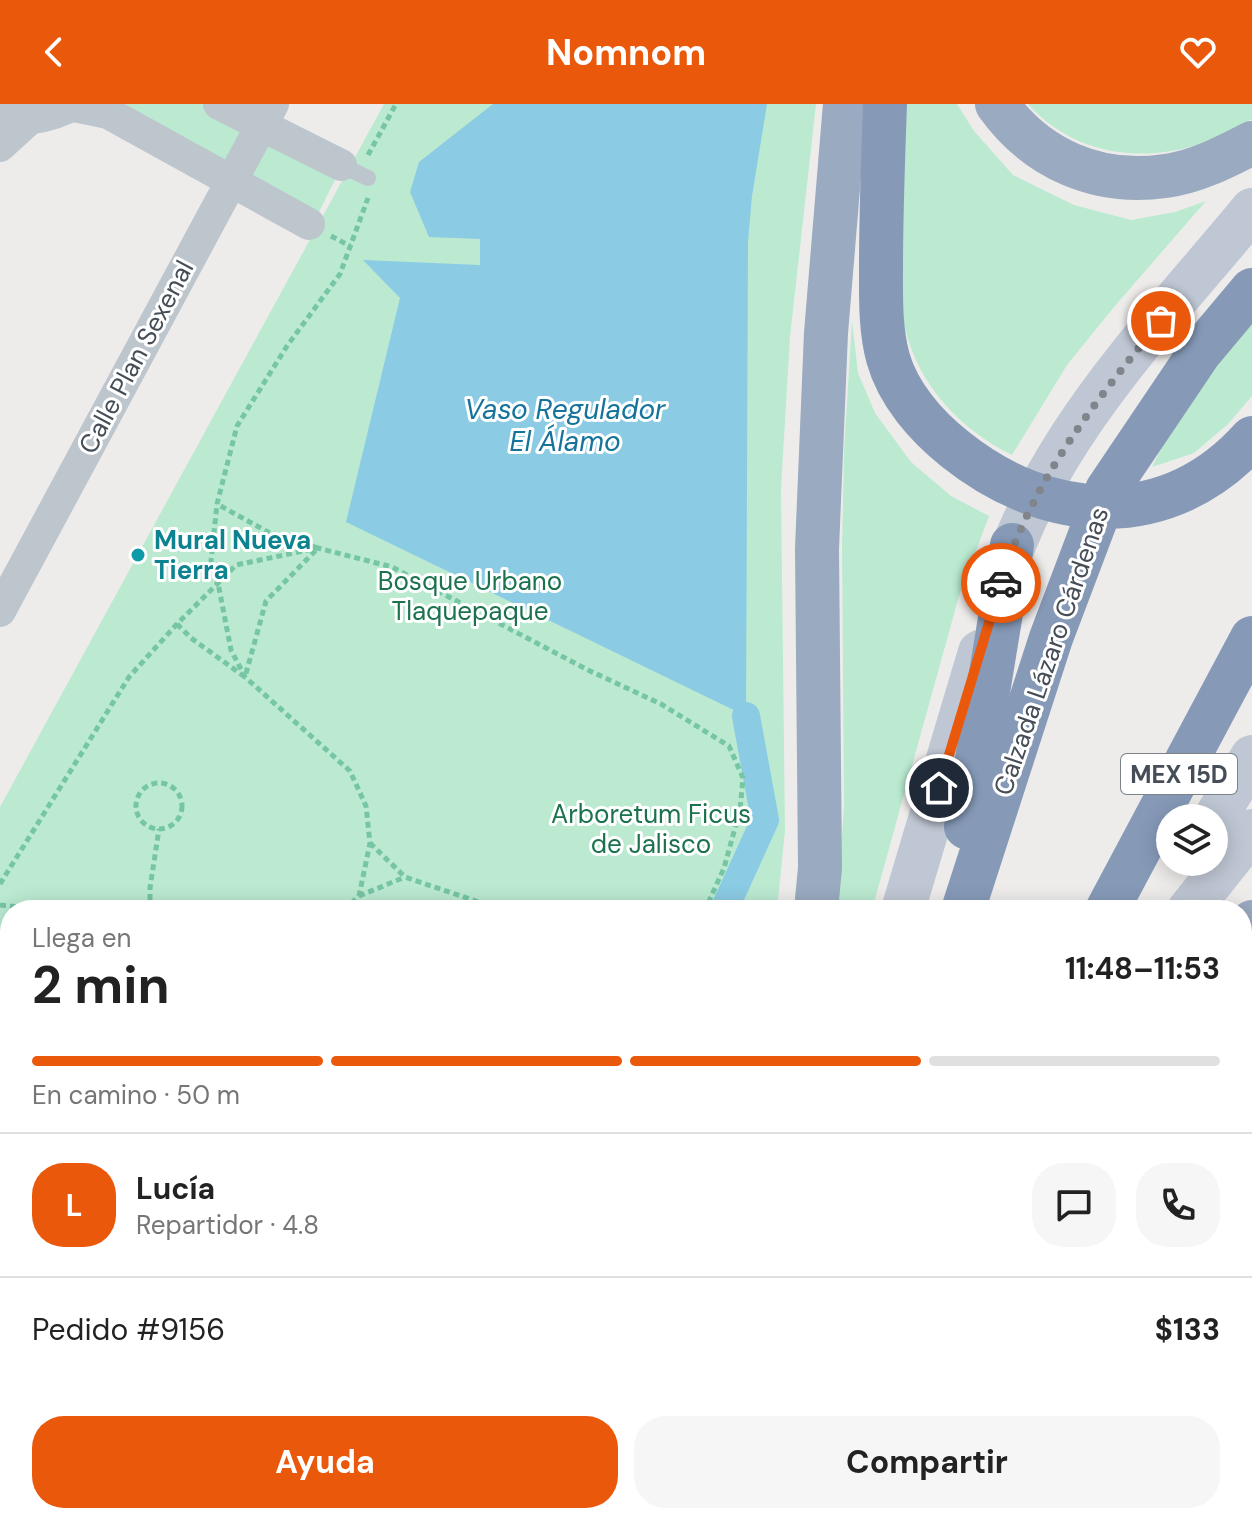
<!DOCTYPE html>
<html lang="es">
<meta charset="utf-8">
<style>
:root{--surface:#fff;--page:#f6f6f6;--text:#222;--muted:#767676;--line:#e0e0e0;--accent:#ea580c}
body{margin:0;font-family:"DM Sans",sans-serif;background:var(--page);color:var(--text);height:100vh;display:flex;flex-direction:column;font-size:30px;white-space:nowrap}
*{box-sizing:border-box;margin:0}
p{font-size:26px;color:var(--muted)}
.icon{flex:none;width:44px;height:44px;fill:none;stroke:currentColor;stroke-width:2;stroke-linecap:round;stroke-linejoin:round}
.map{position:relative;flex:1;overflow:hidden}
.details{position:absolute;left:0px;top:796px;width:1252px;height:624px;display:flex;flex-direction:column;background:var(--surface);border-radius:32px 32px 0 0;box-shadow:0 4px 20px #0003}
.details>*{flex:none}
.fabs{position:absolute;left:1156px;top:700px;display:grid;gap:16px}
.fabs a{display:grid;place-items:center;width:72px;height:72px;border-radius:50%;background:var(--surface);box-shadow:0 4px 20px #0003;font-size:40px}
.pin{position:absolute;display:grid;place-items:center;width:68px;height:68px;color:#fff;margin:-34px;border:4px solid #fff;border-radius:50%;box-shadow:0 2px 8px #0007}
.courier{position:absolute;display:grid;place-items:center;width:80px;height:80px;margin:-40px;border:6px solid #ea580c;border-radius:50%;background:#fff;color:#222;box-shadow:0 2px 10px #0007}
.headline em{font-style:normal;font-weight:700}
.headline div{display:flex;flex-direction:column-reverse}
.headline{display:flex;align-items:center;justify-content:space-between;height:136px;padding:0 32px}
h1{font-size:52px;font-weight:700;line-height:60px}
.bar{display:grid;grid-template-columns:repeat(4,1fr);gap:12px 8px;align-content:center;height:96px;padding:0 32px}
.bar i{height:10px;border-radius:6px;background:var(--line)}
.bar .on{background:var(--accent)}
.bar p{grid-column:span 4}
.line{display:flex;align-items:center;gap:20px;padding:0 32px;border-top:2px solid var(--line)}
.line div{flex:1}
.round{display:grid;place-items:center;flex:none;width:84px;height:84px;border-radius:32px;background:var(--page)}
.primary-button{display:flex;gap:16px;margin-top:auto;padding:16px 32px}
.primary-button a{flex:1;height:92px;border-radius:32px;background:var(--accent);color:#fff;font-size:32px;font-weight:700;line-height:92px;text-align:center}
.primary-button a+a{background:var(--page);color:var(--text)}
header{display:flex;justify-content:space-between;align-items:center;height:104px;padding:0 32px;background:var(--accent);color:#fff;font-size:36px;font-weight:700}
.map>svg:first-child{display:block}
</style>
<header><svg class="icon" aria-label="back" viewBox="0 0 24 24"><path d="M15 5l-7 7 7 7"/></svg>Nomnom<svg class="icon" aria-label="heart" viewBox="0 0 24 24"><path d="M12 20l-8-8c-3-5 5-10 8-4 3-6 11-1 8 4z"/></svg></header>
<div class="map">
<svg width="1252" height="1420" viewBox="0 0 1252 1420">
<rect width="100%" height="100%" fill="#eeeceb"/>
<g fill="#bbead1">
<polygon points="101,0 206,0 254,26 231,69"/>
<polygon points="384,0 816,0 790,233 781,385 785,727 777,806 10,806 10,1410 572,1410 568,1420 0,1420 0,703"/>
<path d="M 903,0 L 957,0 L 974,27 L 1013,71 L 1074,101 L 1131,116 L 1175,108 L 1206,97 L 1114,203 L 1067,261 L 1012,351 C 960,325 920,283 905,225 C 896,193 900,155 901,122 C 902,81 903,41 903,0 Z"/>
<path d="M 1028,0 L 1252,0 L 1252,15 C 1182,61 1087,66 1028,0 Z"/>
<polygon points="261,30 338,70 316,114 238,73"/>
<polygon points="1252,211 1252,292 1228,320 1194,349 1152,363 1171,325"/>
<polygon points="852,216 858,269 875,309 911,358 951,392 989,412 959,492 872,806 837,806 844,701 842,443 844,347"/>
</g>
<polygon fill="#8bcbe4" points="493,0 767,0 752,92 748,137 746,612 346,418 400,194 363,156 480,161 480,135 429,133 410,88 419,58"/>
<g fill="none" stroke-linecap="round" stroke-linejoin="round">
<g stroke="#8bcbe4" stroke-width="28">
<polyline points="724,806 765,716 746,612"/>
<polyline points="553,1420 557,1410"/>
</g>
</g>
<g fill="#c9cad0" stroke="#d0d1d7" stroke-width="2">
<polygon points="1252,1055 1252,1177 1242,1172 1242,1074"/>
<polygon points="1242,1206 1252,1211 1252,1262 1242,1281"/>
<polygon points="1252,1281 1252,1420 1176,1420 1181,1410 1242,1410 1242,1299"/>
</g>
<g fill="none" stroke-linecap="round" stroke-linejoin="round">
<g stroke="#76c5a5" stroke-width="5" stroke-dasharray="6 4" stroke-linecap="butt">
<polyline points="368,51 396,0"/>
<polyline points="331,132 350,142"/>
<polyline points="177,520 191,534 245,573 266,497 318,444 268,428 217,400"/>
<circle cx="159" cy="702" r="23"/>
<polyline points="370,739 405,773 502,806"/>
<polyline points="0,780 129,573 177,520 236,461 318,444 392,463 588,566 661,600 729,642 743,674 740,706 724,764 705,806"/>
<polyline points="359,792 405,773"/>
<polyline points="0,801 47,806"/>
<polyline points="150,806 150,784 159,725"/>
<polyline points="344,806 359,792 370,739 366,702 350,667 245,573 231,546 218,479 211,457 217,400 237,322 287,242 340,170 368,94"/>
<polyline points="0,1333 10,1331"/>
<polyline points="19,1420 23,1410"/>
<polyline points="121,1420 123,1410"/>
<polyline points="436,1420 442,1410"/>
</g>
<polyline stroke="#bdc5cd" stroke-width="16" points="341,61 368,74"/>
<g stroke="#bdc5cd" stroke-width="32">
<polyline points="65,0 108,9 309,120"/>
<polyline points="219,0 341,61"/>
<polyline points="0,42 34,11"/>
<polyline points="0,507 273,0"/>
</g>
<path stroke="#bdc5cd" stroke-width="40" d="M 0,8 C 23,14 44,10 66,0"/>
<g stroke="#bfc7d4" stroke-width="44">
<path d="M 1001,478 C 1045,333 1158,220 1252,106"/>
<polyline points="1214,716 1252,653"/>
<polyline points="903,806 980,548"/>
<polyline points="1189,806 1252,727"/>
<polyline points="866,1420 870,1410"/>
</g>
<g stroke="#9aaac0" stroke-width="44">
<path d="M 997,0 C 1036,55 1098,82 1165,72 C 1196,68 1225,53 1252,39"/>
<polyline points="816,806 820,764 817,445 826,229 845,0"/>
<polyline points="1242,837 1252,818"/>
<polyline points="621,1420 625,1410"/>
<polyline points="934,1420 939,1410"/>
</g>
<g stroke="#869ab8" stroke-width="44">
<path d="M 885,0 C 883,55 881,109 881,163 C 881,193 880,225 888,254 C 898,290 926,322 955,345 C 1048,420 1168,428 1252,334"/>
<polyline points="966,723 1012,441"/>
<polyline points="963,806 1051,534 1107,386 1200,248 1252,186"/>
<polyline points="1107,806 1252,534"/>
<polyline points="687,1420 693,1410"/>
<polyline points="801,1420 806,1410"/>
</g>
</g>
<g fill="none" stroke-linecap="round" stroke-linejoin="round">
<path stroke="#80858b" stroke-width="8" stroke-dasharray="0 14.4" d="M 1001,479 C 1031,378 1095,297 1161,217"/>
<polyline stroke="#ea580c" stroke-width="10" points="939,684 1001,479"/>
</g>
<circle fill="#0f9aa8" stroke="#fff" stroke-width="3" cx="138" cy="451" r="8"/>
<g text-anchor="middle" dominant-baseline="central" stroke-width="6" stroke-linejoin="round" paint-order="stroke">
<rect fill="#fff" stroke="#7d8289" stroke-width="2" x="1121" y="650" width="116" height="40" rx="6"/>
<g font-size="24" font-weight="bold" fill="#454d57">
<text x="1179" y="670">MEX 15D</text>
</g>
<g font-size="26" fill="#454d57" stroke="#fff">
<text transform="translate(136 253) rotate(-62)">Calle Plan Sexenal</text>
<text transform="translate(1051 547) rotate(-71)">Calzada Lázaro Cárdenas</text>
</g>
<g font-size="26" font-weight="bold" fill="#0d838f" stroke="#fff" text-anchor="start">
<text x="154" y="436">Mural Nueva<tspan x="154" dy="30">Tierra</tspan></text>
</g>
<g font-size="26" fill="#1d724e" stroke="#fff">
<text x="470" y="477">Bosque Urbano<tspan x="470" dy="30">Tlaquepaque</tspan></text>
<text x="651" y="710">Arboretum Ficus<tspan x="651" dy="30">de Jalisco</tspan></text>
</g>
<g font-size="28" font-style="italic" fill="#16749a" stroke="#fff">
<text x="565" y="305">Vaso Regulador<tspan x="565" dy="32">El Álamo</tspan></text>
</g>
</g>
</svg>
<div class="fabs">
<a><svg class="icon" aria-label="layers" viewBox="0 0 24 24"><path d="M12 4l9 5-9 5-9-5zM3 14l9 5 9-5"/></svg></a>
</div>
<div class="pin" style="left:1161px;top:217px;background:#ea580c"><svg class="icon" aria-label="bag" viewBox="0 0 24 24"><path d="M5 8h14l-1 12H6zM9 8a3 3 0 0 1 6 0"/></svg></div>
<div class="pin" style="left:939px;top:684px;background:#1f2937"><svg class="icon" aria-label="home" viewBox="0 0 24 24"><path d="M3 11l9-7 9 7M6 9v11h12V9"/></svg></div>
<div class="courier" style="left:1001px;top:479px"><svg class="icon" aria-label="car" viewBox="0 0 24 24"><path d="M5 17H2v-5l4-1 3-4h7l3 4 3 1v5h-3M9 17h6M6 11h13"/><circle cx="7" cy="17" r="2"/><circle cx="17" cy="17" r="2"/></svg></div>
<section class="details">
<div class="headline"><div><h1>2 min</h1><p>Llega en</p></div><em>11:48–11:53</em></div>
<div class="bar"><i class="on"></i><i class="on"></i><i class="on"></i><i></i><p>En camino · 50 m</p></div>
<div class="line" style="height:144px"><b class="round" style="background:var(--accent);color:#fff">L</b><div><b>Lucía</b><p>Repartidor · 4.8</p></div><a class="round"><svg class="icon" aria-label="chat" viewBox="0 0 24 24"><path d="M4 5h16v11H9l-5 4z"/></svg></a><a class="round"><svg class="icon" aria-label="phone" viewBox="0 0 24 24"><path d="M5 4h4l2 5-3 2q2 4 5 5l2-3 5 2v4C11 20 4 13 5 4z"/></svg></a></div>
<div class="line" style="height:104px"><div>Pedido #9156</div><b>$133</b></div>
<div class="primary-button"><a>Ayuda</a><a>Compartir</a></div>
</section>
</div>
